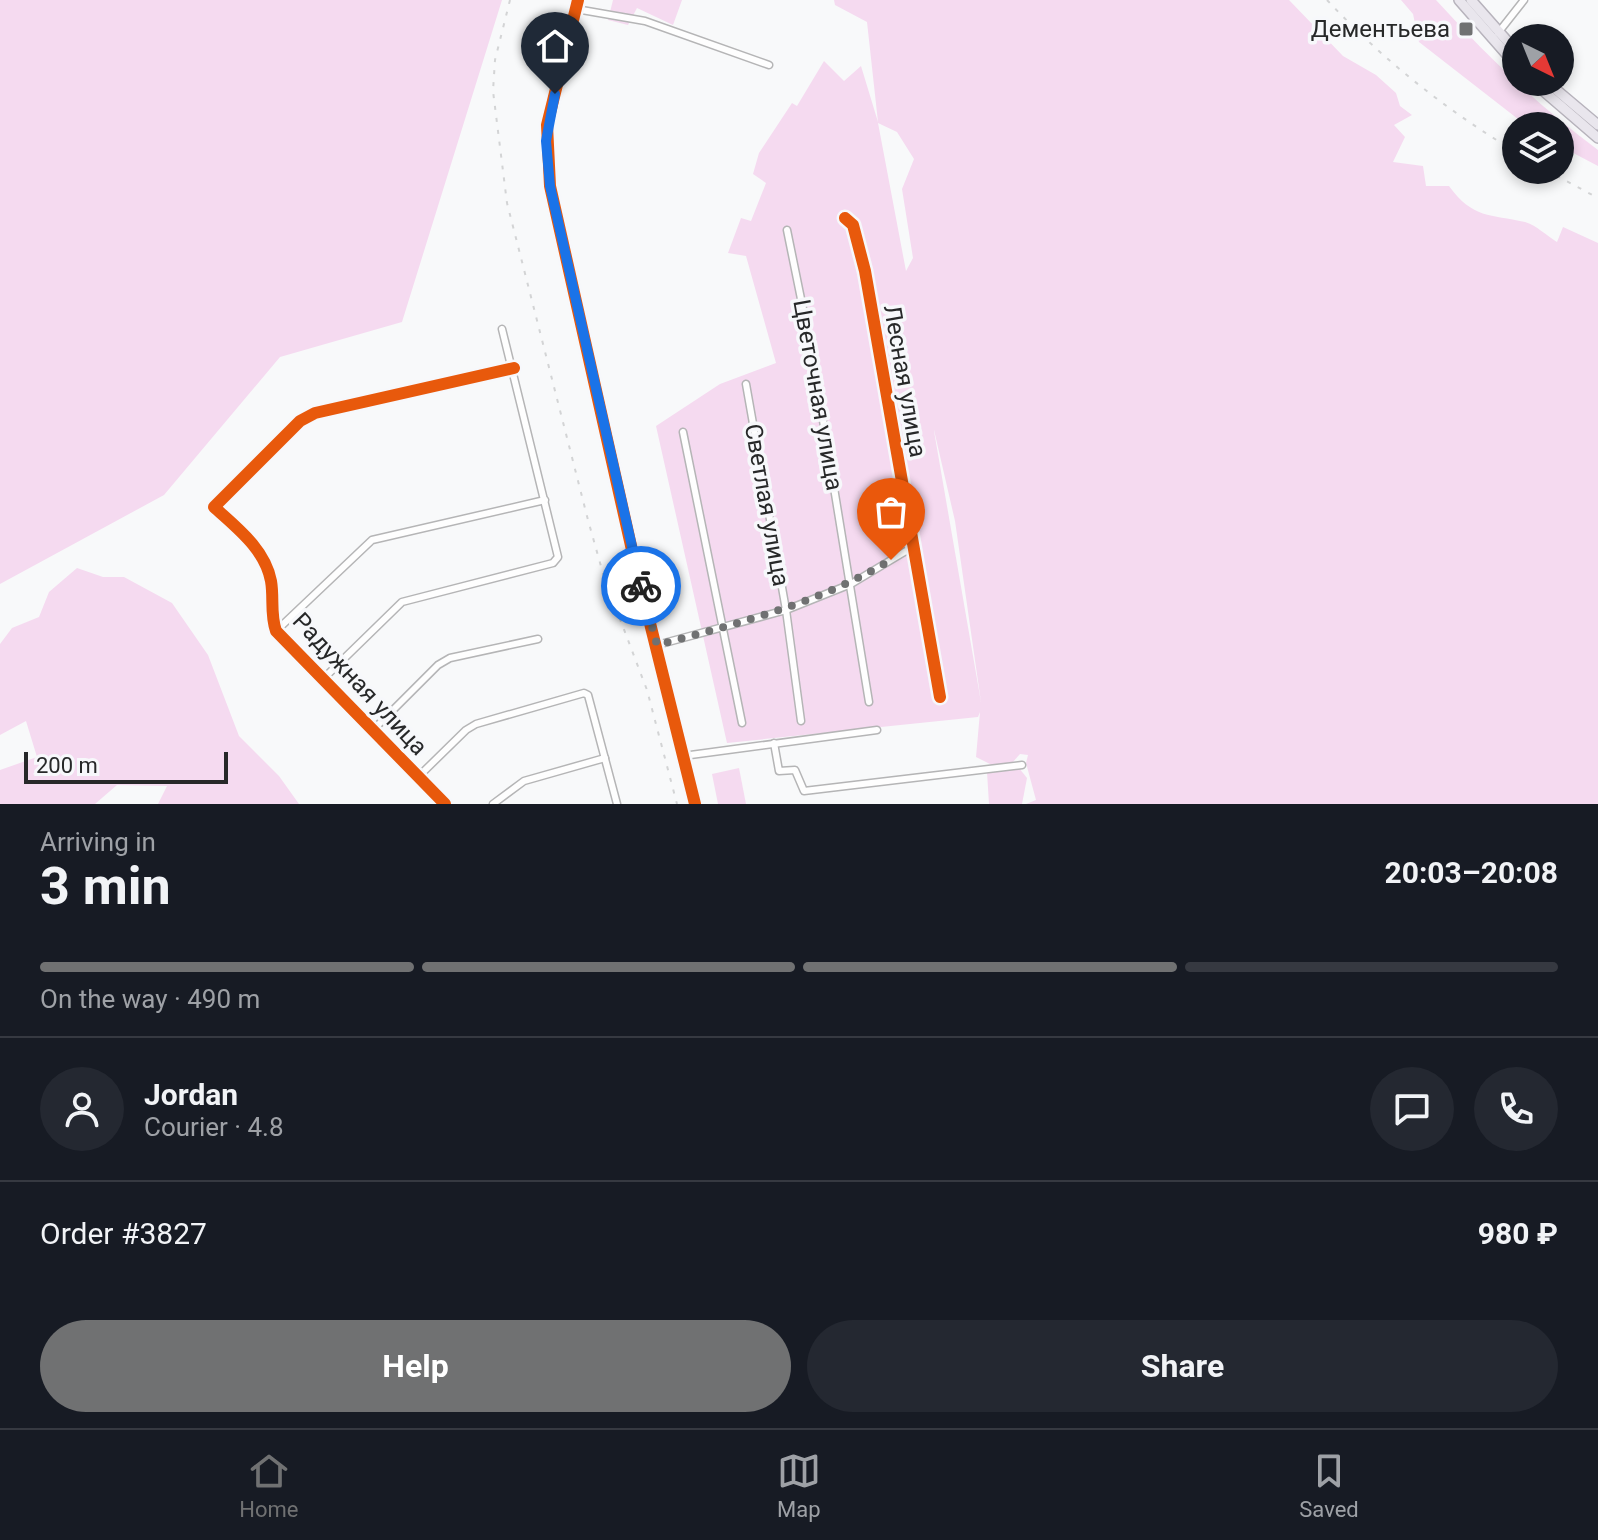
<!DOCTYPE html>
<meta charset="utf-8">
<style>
:root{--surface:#171b24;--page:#242831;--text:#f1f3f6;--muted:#9ea1a6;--line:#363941;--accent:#707172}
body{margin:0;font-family:Roboto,sans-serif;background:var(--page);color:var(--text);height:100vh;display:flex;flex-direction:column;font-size:30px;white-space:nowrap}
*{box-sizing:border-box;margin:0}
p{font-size:26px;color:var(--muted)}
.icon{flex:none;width:44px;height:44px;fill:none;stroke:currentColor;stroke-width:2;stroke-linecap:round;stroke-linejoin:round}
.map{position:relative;height:804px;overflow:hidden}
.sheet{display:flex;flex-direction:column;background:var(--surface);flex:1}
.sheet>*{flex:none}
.needle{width:52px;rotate:137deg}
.controls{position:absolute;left:1502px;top:24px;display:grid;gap:16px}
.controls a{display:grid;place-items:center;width:72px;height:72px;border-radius:50%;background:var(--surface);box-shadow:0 4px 12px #0003;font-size:40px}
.scale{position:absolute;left:24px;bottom:20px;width:204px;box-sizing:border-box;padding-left:8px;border:4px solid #272829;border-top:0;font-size:22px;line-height:28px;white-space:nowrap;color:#272829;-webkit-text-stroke:6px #f7f8fb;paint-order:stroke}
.pin{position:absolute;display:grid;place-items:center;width:68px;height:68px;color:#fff;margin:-82px -34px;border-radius:50% 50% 50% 0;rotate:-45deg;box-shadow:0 0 8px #0007}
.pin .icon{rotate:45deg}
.courier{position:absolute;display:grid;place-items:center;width:80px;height:80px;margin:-40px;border:6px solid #1a73e8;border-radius:50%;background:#fff;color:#222;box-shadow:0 2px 10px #0007}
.headline em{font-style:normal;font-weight:700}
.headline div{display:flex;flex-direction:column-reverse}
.headline{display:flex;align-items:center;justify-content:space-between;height:136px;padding:0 40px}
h1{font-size:52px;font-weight:700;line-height:60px}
.bar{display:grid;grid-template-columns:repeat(4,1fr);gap:12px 8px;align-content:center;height:96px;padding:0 40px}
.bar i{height:10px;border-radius:6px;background:var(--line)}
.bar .selected{background:var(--accent)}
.bar p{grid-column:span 4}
.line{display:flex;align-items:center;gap:20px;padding:0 40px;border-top:2px solid var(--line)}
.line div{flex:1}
.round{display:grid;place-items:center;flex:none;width:84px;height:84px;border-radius:42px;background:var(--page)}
.button{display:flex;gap:16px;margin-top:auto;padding:16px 40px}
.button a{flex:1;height:92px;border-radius:48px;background:var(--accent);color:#fff;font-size:32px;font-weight:700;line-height:92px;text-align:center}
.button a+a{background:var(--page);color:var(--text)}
.dock{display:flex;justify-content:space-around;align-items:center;height:112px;border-top:2px solid var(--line);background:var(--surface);font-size:22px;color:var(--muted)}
.dock a{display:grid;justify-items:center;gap:4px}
.dock .selected{color:var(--accent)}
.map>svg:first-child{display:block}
</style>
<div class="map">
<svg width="1598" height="804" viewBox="0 0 1598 804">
<rect width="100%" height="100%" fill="#f8f9fa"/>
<g fill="#f5daf0" fill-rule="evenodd">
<polygon points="0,0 502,0 402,322 280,357 164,495 0,584"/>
<polygon points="613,0 682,0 673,25 637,8 628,25 608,20"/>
<path d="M 834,0 L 1289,0 L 1343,56 L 1376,75 L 1396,93 L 1400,106 L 1412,115 L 1394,125 L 1405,137 L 1393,162 L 1423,166 L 1426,186 L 1449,186 C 1473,219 1490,214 1525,222 C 1536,225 1547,236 1557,242 L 1563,227 L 1598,243 L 1598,804 L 1026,804 L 1036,800 L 1026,763 L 1028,755 L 1020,754 L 1012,763 L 992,765 L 976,757 L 980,712 L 978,717 L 727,743 L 656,426 L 720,384 L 776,363 L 746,256 L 728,253 L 741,218 L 751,221 L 766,183 L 753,174 L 759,153 L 792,103 L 797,106 L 824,61 L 844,81 L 861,66 L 878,122 L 867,22 L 835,5 ZM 878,123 L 897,132 L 914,159 L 902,189 L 913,258 L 906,271 ZM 934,430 L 955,521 L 981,702 L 934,431 Z"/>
<path d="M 1401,0 L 1436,0 C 1486,55 1538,106 1598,150 L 1598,166 L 1560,146 L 1560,126 L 1527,126 L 1419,42 L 1413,14 Z"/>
<polygon points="77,568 103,577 124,577 172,603 208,655 239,736 279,776 299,804 158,804 167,786 117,785 95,804 0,804 0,770 37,757 26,721 0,735 0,644 12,628 39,617 49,592"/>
<polygon points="739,768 746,804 718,804 712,774"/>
<polygon points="1019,768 1027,778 1022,804 989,804 987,772"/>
</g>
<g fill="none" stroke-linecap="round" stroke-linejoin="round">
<g stroke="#b5b5b6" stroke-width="9">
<g id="minor">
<polyline points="576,9 645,21 769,65"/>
<polyline points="1498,33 1524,0"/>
<polyline points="845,218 853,225 865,271 940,697"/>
<polyline points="787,230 812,353 869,702"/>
<polyline points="746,384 786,610 801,721"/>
<polyline points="683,432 742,723"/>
<polyline points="276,631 372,540 545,500"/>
<polyline points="657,645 786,610 851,584 911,548"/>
<polyline points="322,680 402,602 553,563 558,557 502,329"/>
<polyline points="373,730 438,665 450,658 538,639"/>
<polyline points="774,743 779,771 795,770 804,791 1022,765"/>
<polyline points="683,756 877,730"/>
<polyline points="418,777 466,730 476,724 584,693 588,695 617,804"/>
<path d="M 445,804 L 276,631 C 270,614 274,598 271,581 C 265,549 237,528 214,507 L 300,421 L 315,413 L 514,368"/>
<polyline points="493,804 524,781 605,758"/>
</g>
</g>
<g stroke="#b5b5b6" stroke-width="10">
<polyline id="tertiary" points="578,0 547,125 550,186 634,559 695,804"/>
</g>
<g stroke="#b7b3bc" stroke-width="12">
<g id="trunk">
<polyline points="1459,0 1516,65"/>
<polyline points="1471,0 1516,51"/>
<polyline points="1533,82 1598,138"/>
<polyline points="1547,82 1598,125"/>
</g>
</g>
<use href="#minor" stroke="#fefefe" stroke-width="6"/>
<use href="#tertiary" stroke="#fefefe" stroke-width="7"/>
<use href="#trunk" stroke="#e9e6ed" stroke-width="9"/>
<g stroke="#d3d4d5" stroke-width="2" stroke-dasharray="4 8" stroke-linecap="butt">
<polyline points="510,0 495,60 493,91 507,203 588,520 604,577 647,690 677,804"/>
<path d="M 1327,0 C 1383,60 1446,110 1516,152"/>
<polyline points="1546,170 1598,198"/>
</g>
<g stroke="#f7f8fb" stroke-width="17">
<g id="cycleway">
<polyline points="578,0 547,125 550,186 634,559 695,804"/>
<polyline points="845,218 853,225 865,271 940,697"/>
<path d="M 445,804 L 276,631 C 270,614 274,598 271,581 C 265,549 237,528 214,507 L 300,421 L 315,413 L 514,368"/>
</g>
</g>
<use href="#cycleway" stroke="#e8590c" stroke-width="12"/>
</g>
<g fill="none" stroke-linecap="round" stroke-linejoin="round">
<path stroke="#707172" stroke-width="8" stroke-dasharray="0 14.4" d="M 641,586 L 657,645 C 739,623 817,604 891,560"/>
<polyline stroke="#1a73e8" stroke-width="10" points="555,94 546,141 550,186 641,586"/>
</g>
<rect fill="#707172" stroke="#f7f8fb" stroke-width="3" x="1458" y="21" width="16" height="16" rx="4"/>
<g text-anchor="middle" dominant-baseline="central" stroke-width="7" stroke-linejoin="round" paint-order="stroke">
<g font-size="24" fill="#272829" stroke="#f7f8fb" text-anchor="end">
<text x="1450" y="29">Дементьева</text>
</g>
<g font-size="24" fill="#272829" stroke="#f7f8fb">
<text transform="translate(905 381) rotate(80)">Лесная улица</text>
<text transform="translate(818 395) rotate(80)">Цветочная улица</text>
<text transform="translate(767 505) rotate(80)">Светлая улица</text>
<text transform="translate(360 684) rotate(47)">Радужная улица</text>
</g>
</g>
</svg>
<div class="controls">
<a><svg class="needle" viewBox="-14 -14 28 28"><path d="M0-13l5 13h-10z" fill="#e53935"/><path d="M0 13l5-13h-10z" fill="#9ea1a6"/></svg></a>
<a><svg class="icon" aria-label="layers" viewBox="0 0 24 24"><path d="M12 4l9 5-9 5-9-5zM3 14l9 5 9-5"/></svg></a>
</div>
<div class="scale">200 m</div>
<div class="pin" style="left:891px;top:560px;background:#ea580c"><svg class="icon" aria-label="bag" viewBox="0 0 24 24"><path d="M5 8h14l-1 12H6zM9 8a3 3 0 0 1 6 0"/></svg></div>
<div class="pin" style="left:555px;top:94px;background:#1f2937"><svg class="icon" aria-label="home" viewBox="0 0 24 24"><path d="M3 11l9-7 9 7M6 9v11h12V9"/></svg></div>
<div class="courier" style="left:641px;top:586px"><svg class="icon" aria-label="bike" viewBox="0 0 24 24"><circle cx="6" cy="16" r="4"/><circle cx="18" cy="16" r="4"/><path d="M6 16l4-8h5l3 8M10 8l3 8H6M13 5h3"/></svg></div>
</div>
<section class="sheet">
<div class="headline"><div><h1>3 min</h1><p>Arriving in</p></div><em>20:03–20:08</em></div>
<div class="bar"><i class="selected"></i><i class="selected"></i><i class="selected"></i><i></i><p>On the way · 490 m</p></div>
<div class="line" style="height:144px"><a class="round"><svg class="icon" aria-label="person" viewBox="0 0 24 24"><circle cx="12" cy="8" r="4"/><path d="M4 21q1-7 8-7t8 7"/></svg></a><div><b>Jordan</b><p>Courier · 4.8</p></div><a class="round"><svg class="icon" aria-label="chat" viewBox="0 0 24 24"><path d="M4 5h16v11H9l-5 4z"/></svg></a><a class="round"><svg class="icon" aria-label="phone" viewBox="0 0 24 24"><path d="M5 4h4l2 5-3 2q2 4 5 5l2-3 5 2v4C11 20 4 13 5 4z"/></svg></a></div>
<div class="line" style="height:104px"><div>Order #3827</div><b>980 ₽</b></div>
<div class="button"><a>Help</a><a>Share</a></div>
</section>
<nav class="dock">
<a class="selected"><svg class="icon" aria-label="home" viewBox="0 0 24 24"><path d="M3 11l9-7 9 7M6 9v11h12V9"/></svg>Home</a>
<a><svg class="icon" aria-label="map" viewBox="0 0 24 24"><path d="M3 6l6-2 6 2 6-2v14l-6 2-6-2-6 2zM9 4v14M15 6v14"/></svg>Map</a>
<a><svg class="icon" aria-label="saved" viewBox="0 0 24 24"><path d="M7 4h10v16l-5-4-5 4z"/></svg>Saved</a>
</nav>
